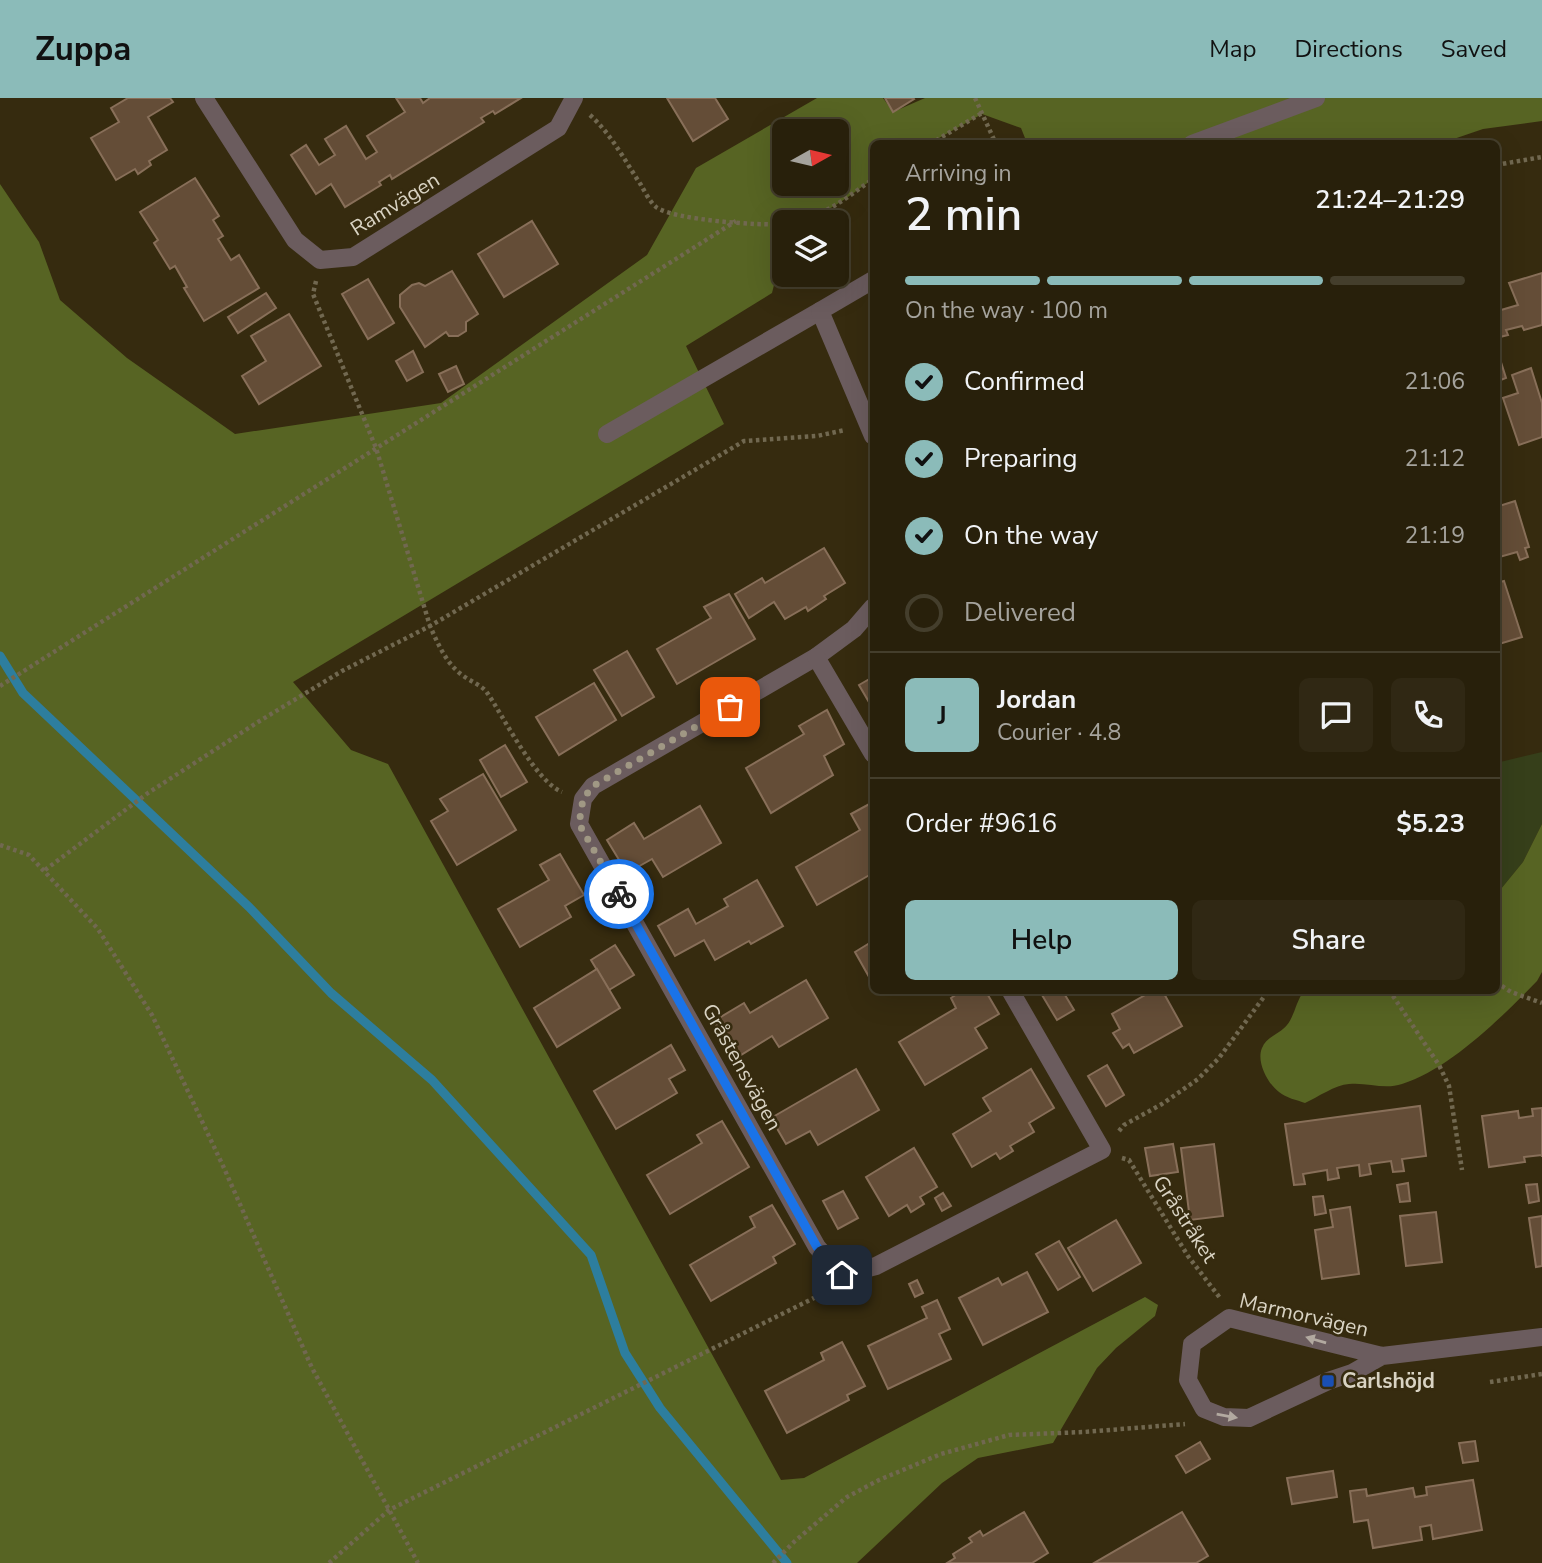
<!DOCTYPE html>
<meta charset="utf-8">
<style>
:root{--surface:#28200b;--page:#302814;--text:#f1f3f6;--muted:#a5a39d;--line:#443e2c;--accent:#8bbbb9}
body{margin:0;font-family:"Nunito Sans",sans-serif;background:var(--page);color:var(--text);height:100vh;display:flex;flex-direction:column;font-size:26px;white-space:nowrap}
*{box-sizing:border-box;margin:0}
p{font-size:23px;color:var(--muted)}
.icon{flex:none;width:38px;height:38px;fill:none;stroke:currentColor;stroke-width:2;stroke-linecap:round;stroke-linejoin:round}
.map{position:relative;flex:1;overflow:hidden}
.panel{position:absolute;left:870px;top:42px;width:630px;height:854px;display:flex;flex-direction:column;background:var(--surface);border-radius:10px;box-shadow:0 7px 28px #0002,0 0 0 2px var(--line)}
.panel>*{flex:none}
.needle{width:46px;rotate:82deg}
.fabs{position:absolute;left:772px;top:21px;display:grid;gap:14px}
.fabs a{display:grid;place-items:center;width:77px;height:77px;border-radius:10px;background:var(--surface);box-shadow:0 7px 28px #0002,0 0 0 2px var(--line);font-size:35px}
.pin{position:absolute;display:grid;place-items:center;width:60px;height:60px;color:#fff;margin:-30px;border-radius:14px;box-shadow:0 4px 10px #0006}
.courier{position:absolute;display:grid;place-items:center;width:70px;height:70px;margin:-35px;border:5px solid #1a73e8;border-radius:50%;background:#fff;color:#222;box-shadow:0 2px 9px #0007}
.summary em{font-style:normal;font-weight:600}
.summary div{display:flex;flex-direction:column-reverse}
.summary{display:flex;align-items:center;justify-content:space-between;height:119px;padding:0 35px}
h1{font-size:46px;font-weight:600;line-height:52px}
.bar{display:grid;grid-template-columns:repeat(4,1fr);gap:10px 7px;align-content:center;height:84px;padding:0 35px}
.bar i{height:9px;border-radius:5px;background:var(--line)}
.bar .on{background:var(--accent)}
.bar p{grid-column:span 4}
.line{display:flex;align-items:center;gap:18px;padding:0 35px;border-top:2px solid var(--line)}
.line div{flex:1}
.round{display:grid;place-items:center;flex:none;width:74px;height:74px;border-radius:10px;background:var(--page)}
ol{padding:0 35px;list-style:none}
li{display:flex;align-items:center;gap:21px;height:77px}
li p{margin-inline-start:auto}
li .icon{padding:7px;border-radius:50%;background:var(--accent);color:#111;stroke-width:4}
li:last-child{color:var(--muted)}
li i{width:38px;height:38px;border:4px solid var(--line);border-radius:50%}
.action{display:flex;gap:14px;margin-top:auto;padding:14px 35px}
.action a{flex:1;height:80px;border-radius:10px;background:var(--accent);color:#111;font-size:28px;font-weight:600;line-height:80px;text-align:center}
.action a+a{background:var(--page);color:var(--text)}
header{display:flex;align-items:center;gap:42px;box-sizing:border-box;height:98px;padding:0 35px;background:var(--accent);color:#111}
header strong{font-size:33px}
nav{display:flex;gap:38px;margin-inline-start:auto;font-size:24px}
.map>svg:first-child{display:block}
</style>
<header>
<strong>Zuppa</strong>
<nav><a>Map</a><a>Directions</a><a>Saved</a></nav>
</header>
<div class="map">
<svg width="1542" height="1465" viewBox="0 0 1542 1465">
<rect width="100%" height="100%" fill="#362b0f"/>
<polygon fill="#363f1a" points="1542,654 1542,726 1523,764 1496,797 1496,665"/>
<g fill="#576423" fill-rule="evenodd">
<path d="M 817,0 L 883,0 L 893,14 L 925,0 L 1542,0 L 1542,23 L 1483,31 L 1442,45 L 1027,45 L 1021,30 L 982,16 L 930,45 L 873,46 L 873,81 C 846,100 818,124 784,124 L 773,159 L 777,175 L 772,195 L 686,248 L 724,326 L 293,584 L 351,652 L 388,666 L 781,1382 L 804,1380 L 1145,1199 L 1158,1207 L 1155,1218 L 1116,1250 L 1097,1270 L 1053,1345 L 978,1360 L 942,1385 L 857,1465 L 0,1465 L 0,86 L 39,144 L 60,202 L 127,260 L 235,336 L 441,305 L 647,157 L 696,70 ZM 784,33 L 836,33 L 836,86 L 784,86 Z"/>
<path d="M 1542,726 L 1542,874 L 1537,883 C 1502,919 1450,971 1402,986 C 1384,992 1367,984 1349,986 C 1335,987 1318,999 1305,1005 C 1297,1002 1286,1000 1279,994 C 1268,986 1256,964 1262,950 C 1267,938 1280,936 1287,927 C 1295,917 1296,903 1304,893 L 1496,892 L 1496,797 L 1523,764 Z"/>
</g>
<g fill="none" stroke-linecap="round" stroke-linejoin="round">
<polyline stroke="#2d7e9e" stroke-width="9" points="0,558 23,595 249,809 331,895 432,982 591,1157 625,1255 660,1310 787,1465"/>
</g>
<g fill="#644d37" stroke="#886f59" stroke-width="2">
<polygon points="128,0 170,0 173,4 148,19 167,52 149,63 151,67 138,76 135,71 116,82 91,40 119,24 111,10"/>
<polygon points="396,0 420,0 423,5 430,0 521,0 495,16 493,13 481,20 484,24 392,81 390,77 379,84 381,87 345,109 331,86 316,96 291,57 306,47 319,67 335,57 325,41 346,28 366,61 377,54 367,38 405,14"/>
<polygon points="667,0 715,0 728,21 693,43"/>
<polygon points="885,0 913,0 914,1 893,14"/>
<polygon points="195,80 219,118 213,122 223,138 218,141 231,162 239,157 259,190 204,223 184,190 187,189 175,168 170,171 154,145 158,142 140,114"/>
<polygon points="532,123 558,166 504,199 478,156"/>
<polygon points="452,173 478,216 466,224 466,233 458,238 449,238 446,234 425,249 400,209 400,197 412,187 419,185 425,188"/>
<polygon points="1542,175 1542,227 1524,232 1522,228 1506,232 1508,237 1496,240 1496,200 1501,212 1518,207 1509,185"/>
<polygon points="368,181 394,225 368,241 342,196"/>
<polygon points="266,195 276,210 238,235 228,219"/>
<polygon points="289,216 321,268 259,306 242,278 266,263 251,238"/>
<polygon points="413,253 423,274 407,283 396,263"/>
<polygon points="1500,261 1506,280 1498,283 1496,262"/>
<polygon points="456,268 464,286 448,294 439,276"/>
<polygon points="1531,270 1542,305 1542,339 1519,347 1503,300 1518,295 1512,277"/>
<polygon points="1515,403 1529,449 1525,450 1528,459 1520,462 1517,454 1496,460 1496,409"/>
<polygon points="824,450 845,485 824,498 826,501 808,513 806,509 785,521 774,504 749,520 735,496 762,480 765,485"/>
<polygon points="1504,483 1522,539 1496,547 1496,485"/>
<polygon points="729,496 755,541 677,586 657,551 711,520 704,509"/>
<polygon points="627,553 654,599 622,618 594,572"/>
<polygon points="873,579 873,611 859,587"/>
<polygon points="594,585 616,622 559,657 536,619"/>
<polygon points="827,612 844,646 824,658 833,677 771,715 746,670 804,636 799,628"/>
<polygon points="505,647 527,684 501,699 480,662"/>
<polygon points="483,676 516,732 457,767 431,723 448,713 440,701"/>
<polygon points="873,704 873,775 817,807 796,769 860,732 851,716"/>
<polygon points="700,708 721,745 663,779 652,761 627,775 607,742 634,725 644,741"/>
<polygon points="560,756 584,797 565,808 571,819 520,849 498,811 549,782 540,767"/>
<polygon points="757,782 783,828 751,846 749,843 715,862 704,842 675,858 658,828 688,811 696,826 728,808 724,801"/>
<polygon points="873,843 873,886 855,854"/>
<polygon points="615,847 634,877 609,892 591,862"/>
<polygon points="597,871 620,910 557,949 534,910"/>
<polygon points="806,882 828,920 779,949 772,938 736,960 714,923 744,905 750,915"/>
<polygon points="963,892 985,892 999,916 975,930 987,950 925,987 899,944 956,910 951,900"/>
<polygon points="1039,892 1062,892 1074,912 1057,922"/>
<polygon points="1154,892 1162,892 1182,928 1134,955 1129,946 1123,950 1113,935 1120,931 1112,916"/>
<polygon points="671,947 685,972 669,981 677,995 616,1031 594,993"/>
<polygon points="1107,967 1124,997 1106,1008 1088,978"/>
<polygon points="856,971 879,1012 818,1047 810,1033 786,1046 771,1020"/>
<polygon points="1031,971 1054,1010 1029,1025 1034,1034 1010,1048 1013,1053 1000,1061 996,1055 972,1069 953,1036 991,1013 983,1000"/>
<polygon points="1420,1008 1426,1058 1402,1061 1404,1073 1393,1074 1391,1063 1369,1066 1371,1076 1360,1078 1359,1067 1337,1070 1339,1080 1328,1082 1327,1072 1303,1076 1305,1086 1294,1087 1285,1026"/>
<polygon points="1542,1010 1542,1059 1542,1057 1524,1059 1525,1064 1489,1069 1482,1018 1518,1013 1519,1020 1533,1018 1532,1011"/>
<polygon points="722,1023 749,1069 670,1116 647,1077 702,1045 697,1037"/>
<polygon points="1173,1046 1178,1074 1150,1078 1145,1050"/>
<polygon points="1214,1046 1223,1118 1190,1122 1181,1050"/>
<polygon points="914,1050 937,1089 920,1099 924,1106 911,1114 907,1107 889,1118 866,1079"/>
<polygon points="1408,1085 1410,1103 1400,1104 1397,1087"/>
<polygon points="1537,1086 1539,1103 1529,1105 1526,1087"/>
<polygon points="843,1093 858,1120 838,1131 823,1103"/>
<polygon points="943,1095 951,1108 942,1113 935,1100"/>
<polygon points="1323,1098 1326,1115 1315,1117 1313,1099"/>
<polygon points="772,1107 795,1146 773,1159 776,1165 711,1203 690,1167 755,1129 750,1119"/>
<polygon points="1350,1109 1359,1176 1322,1181 1315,1132 1333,1129 1330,1112"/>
<polygon points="1436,1114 1442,1164 1406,1168 1400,1118"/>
<polygon points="1542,1118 1542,1168 1536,1169 1529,1120"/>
<polygon points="1116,1122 1141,1165 1093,1193 1068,1150"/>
<polygon points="1059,1143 1080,1179 1058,1192 1036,1156"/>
<polygon points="1027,1174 1048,1214 983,1247 959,1200 998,1180 1002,1187"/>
<polygon points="917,1182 923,1195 915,1199 909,1186"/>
<polygon points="937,1202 950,1231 939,1236 951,1261 888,1291 868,1248 927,1220 922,1209"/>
<polygon points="842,1244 865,1288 847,1297 849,1302 787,1335 765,1293 824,1262 821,1255"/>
<polygon points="1475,1343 1478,1363 1463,1365 1459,1345"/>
<polygon points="1200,1344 1210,1361 1186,1375 1176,1358"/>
<polygon points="1333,1373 1337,1399 1292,1406 1287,1380"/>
<polygon points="1473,1382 1482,1432 1433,1441 1431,1427 1420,1429 1422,1442 1373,1450 1368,1422 1354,1424 1350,1393 1366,1391 1367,1398 1413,1390 1415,1399 1427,1397 1426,1389"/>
<polygon points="1024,1414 1048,1455 1032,1465 947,1465 955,1460 953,1456 972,1444 969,1440 980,1433 983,1438"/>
<polygon points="1182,1414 1208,1458 1196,1465 1094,1465"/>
</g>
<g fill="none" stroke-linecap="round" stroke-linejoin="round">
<g stroke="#716850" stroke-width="4.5" stroke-dasharray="3.5 3.5" stroke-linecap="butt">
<polyline points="975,0 996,46"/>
<path d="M 590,17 C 612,37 625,63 641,87 C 645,94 650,104 656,109 C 673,122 761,128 784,126"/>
<polyline points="930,46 982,15"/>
<polyline points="1496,67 1542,59"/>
<path d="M 794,124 C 823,119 849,98 873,81"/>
<polyline points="813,177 816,190"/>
<path d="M 316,183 L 313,196 L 376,350 L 430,528 C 438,546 446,565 462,577 C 470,583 479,586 486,593 C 504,619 535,683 562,694"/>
<polyline points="0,588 736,123"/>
<polyline points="0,747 29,757 98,831 152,917 224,1070 312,1270 418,1465"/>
<polyline points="45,772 148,695 258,624 342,573 430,528 744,343 817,338 845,332"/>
<polyline points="1496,884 1511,894 1542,905"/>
<polyline points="1389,892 1439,967 1449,988 1462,1072"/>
<polyline points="1119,1033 1124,1027 1162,1006 1198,981 1219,960 1269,892"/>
<polyline points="1122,1060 1129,1062 1188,1158 1220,1200"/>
<polyline points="1490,1284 1542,1276"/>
<polyline points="329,1465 389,1412 828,1193"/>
<polyline points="773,1465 795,1443 847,1399 879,1382 941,1356 1009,1337 1084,1334 1185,1326"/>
</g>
<polyline stroke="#6b5c5e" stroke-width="18" points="607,336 820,213"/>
<g stroke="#6b5c5e" stroke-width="18">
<polyline points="204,0 295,142 320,162 353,159 558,30 574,0"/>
<polyline points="1192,46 1316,0"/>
<polyline points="873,182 820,213 873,338"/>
<polyline points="873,509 854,531 816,559 593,688 583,701 579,726 817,1149 842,1177 876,1168 1102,1052 1010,892"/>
<polyline points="816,559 873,656"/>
<polyline points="1382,1258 1352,1275 1328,1283 1249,1320 1224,1319 1204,1311 1188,1282 1192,1246 1229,1220 1382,1258 1542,1239"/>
</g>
</g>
<defs><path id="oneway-solid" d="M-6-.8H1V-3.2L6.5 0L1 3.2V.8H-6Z" transform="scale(1.75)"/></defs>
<g fill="#b2a9a0">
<use href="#oneway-solid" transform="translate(1316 1242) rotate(-164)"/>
<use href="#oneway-solid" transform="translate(1227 1318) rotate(10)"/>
</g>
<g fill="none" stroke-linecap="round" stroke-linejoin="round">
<polyline stroke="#a09884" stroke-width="7" stroke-dasharray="0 12.6" points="619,796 579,726 583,701 593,688 730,609"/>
<polyline stroke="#1a73e8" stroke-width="9" points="619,796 817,1149 842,1177"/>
</g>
<rect fill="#1a4fb4" stroke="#362b0f" stroke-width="2.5" x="1321" y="1276" width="14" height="14" rx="3.5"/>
<g text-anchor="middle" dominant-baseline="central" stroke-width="5" stroke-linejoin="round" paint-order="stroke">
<g font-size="21" fill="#d9d3c3" stroke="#362b0f">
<text transform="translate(395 106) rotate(-32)">Ramvägen</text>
<text transform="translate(742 969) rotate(61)">Gråstensvägen</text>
<text transform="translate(1185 1121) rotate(57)">Gråstråket</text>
<text transform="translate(1304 1217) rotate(13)">Marmorvägen</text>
</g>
<g font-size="21" font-weight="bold" fill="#d9d3c3" stroke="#362b0f" text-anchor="start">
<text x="1342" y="1283">Carlshöjd</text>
</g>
</g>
</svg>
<div class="fabs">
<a><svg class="needle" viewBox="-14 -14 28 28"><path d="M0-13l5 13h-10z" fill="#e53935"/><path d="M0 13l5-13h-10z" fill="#a5a39d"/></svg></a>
<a><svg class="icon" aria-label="layers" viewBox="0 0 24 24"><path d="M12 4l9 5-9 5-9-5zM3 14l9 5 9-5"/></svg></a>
</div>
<div class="pin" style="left:730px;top:609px;background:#ea580c"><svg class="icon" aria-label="bag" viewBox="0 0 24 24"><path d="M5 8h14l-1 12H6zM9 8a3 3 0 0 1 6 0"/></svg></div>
<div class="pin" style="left:842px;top:1177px;background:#1f2937"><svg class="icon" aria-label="home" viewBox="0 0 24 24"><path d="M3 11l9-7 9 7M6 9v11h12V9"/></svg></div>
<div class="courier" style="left:619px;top:796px"><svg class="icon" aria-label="bike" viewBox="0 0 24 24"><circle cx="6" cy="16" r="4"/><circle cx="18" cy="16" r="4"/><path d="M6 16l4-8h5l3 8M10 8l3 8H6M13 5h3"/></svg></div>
<section class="panel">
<div class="summary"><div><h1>2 min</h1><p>Arriving in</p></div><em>21:24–21:29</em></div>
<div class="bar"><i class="on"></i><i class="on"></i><i class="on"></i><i></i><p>On the way · 100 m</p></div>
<ol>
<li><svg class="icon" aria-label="check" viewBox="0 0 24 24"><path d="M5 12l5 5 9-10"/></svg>Confirmed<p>21:06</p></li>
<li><svg class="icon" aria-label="check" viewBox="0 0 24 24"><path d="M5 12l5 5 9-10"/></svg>Preparing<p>21:12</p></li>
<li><svg class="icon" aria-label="check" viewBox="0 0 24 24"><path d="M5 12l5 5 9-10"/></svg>On the way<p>21:19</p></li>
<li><i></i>Delivered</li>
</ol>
<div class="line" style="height:126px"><b class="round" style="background:var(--accent);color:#111">J</b><div><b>Jordan</b><p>Courier · 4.8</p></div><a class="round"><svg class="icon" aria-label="chat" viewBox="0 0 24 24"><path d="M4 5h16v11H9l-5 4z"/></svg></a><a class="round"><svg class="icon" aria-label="phone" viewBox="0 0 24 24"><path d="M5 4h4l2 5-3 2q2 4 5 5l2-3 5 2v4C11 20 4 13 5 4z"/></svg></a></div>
<div class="line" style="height:91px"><div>Order #9616</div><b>$5.23</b></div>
<div class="action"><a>Help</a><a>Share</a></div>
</section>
</div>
